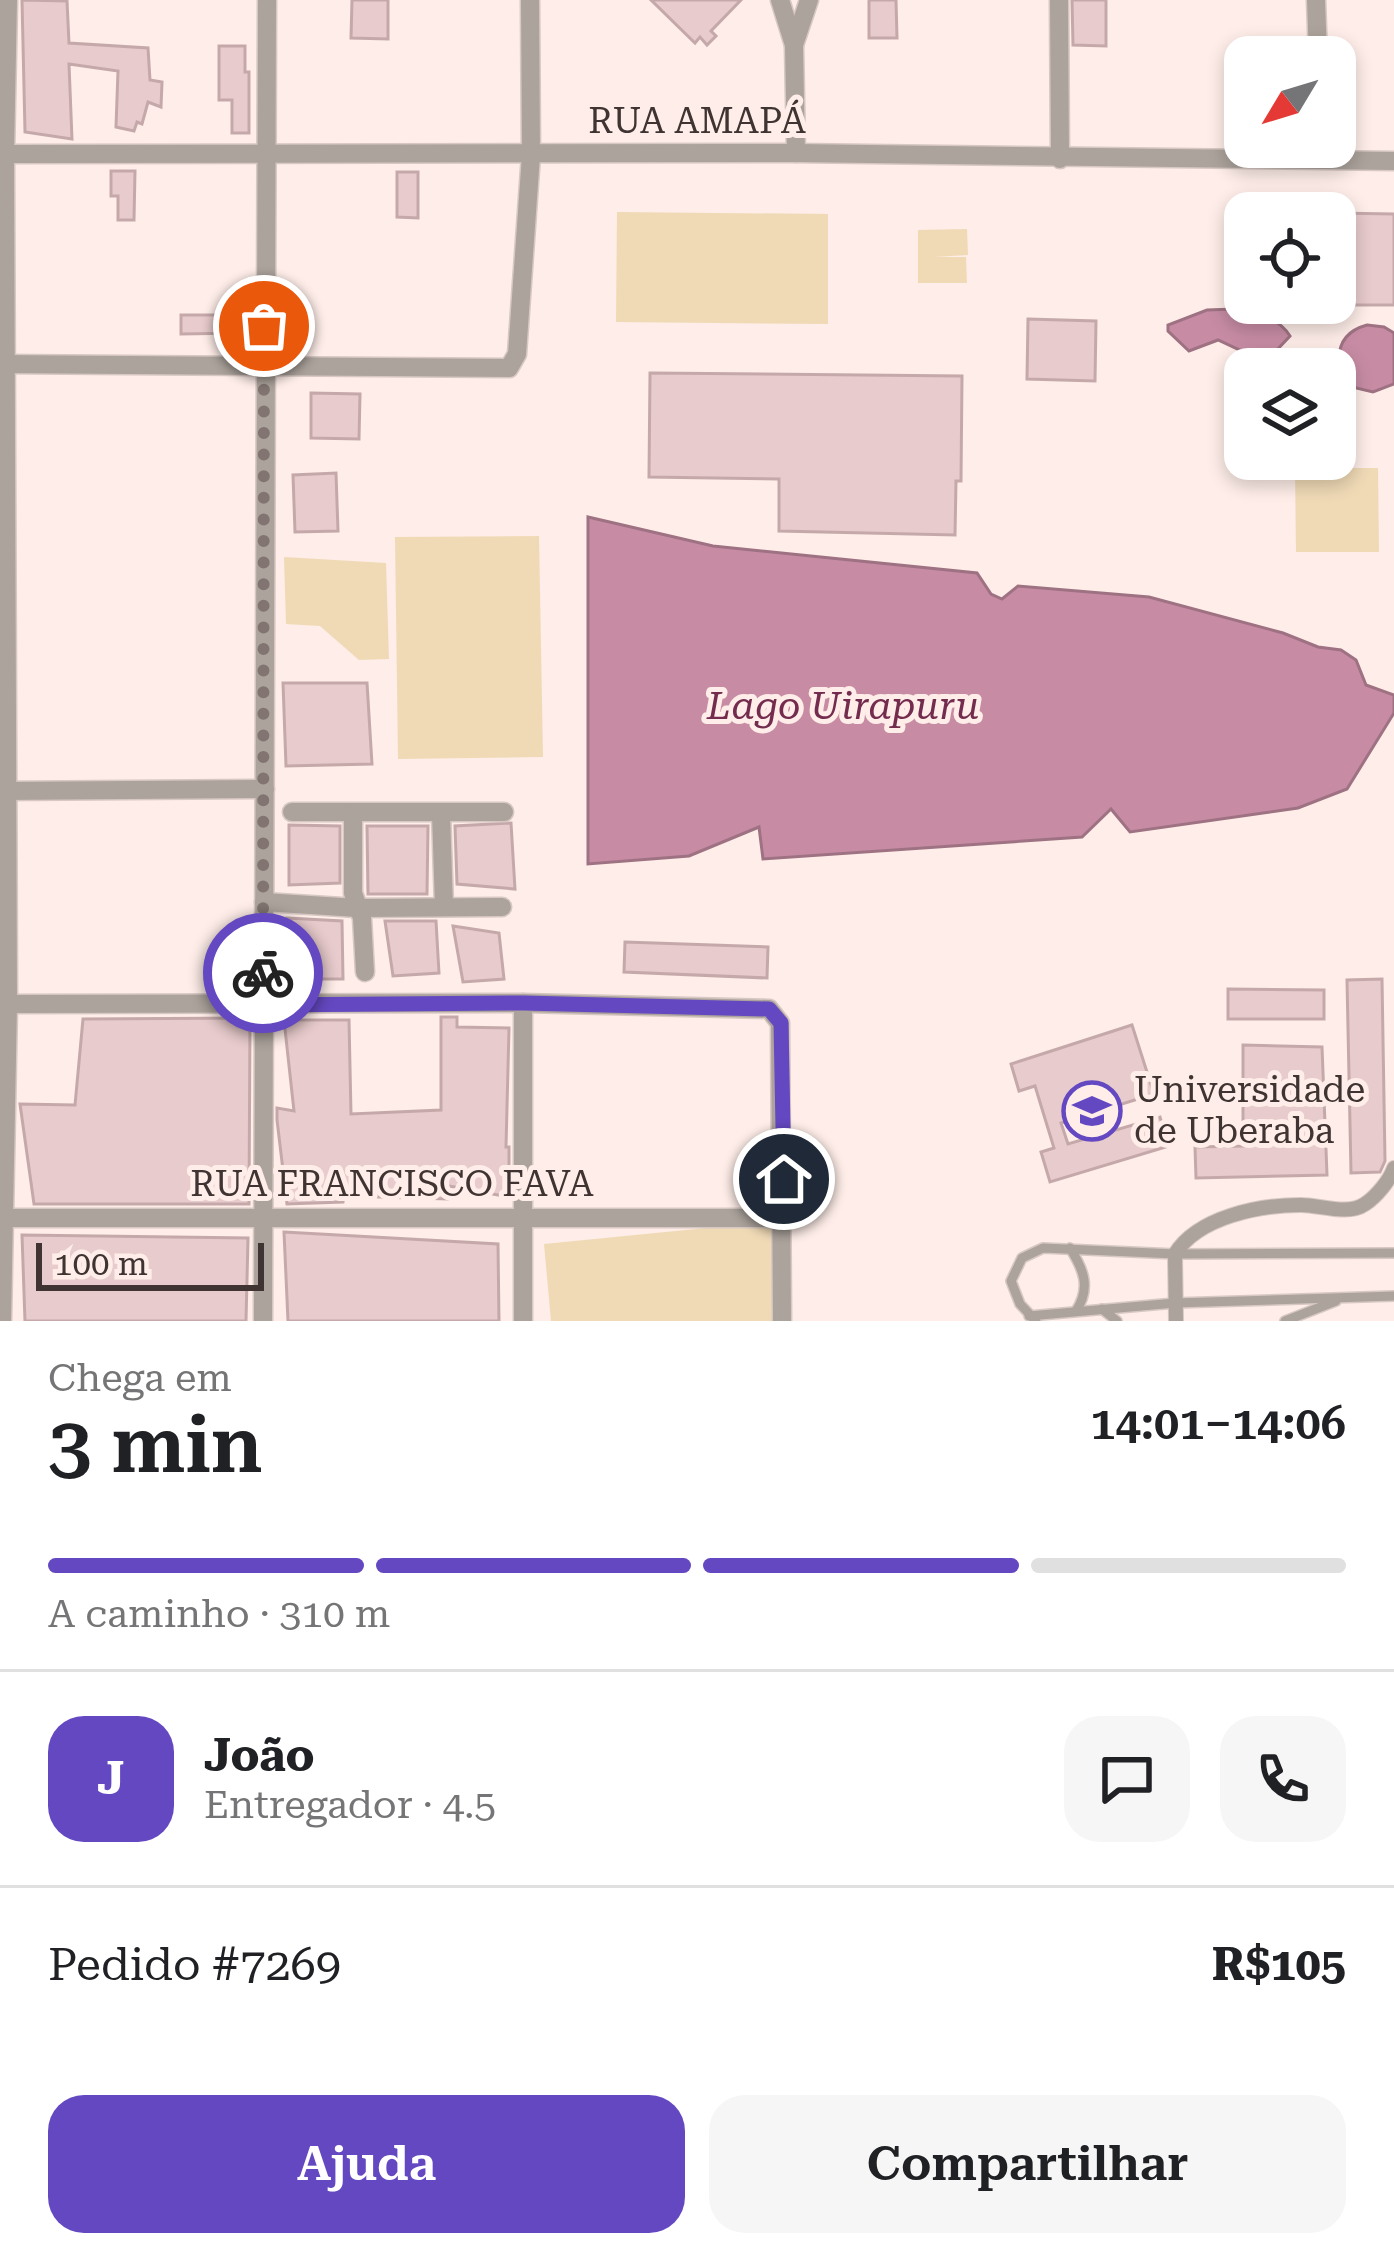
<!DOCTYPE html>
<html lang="pt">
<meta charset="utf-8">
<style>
:root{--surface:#fff;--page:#f6f6f6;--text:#202124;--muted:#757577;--line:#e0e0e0;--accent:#6448c1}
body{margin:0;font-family:"Roboto Serif",serif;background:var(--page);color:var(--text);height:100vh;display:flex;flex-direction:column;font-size:45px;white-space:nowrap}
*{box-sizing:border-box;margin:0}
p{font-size:39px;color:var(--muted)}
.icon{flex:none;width:66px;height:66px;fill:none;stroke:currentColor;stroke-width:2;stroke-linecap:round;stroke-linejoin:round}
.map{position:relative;height:1321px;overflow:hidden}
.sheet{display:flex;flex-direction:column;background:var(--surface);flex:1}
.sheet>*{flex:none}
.needle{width:78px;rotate:232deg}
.buttons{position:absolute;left:1224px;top:36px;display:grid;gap:24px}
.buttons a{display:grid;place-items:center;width:132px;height:132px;border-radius:24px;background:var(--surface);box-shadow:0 6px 18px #0003;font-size:60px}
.scale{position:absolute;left:36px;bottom:30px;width:228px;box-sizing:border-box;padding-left:12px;border:6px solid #3f3431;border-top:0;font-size:33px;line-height:42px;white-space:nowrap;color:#3f3431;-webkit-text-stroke:9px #feede8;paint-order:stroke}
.pin{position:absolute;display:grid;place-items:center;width:102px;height:102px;color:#fff;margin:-51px;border:6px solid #fff;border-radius:50%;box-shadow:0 3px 12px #0007}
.courier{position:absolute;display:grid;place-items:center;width:120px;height:120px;margin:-60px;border:9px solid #6448c1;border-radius:50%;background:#fff;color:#222;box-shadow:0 3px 15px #0007}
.summary em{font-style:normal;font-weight:600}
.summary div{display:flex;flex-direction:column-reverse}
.summary{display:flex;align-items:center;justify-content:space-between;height:204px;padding:0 48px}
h1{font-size:78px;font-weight:600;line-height:90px}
.bar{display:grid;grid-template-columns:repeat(4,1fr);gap:18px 12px;align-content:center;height:144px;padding:0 48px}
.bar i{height:15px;border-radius:9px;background:var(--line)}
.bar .selected{background:var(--accent)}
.bar p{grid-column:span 4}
.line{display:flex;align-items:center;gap:30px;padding:0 48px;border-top:3px solid var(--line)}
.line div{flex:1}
.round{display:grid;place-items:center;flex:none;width:126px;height:126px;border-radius:36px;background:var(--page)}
.cta{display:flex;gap:24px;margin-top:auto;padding:24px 48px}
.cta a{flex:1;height:138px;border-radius:36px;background:var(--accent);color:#fff;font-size:48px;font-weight:600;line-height:138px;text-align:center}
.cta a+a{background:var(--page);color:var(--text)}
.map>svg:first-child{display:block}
</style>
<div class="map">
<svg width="1394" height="1321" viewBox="0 0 1394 1321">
<rect width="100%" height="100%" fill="#feede8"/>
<g fill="#f0dab6">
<polygon points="617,212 828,214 828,324 616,322"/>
<polygon points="967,229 968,255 934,257 966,257 967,283 918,283 918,230"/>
<polygon points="1295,468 1378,468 1379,552 1296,552"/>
<polygon points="539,536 543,757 398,759 395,537"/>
<polygon points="284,557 386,563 389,659 359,660 320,626 286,624"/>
<polygon points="776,1221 775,1321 551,1321 544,1244"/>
</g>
<g fill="#c78ca4" stroke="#9e7282" stroke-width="3">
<path d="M 1235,309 C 1256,313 1278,317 1290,336 L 1274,353 L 1259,359 L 1218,340 L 1189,351 L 1168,331 L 1168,325 L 1207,310 Z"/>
<path d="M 1367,325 L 1384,327 L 1394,333 L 1394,384 L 1373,392 L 1356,388 L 1340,369 C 1336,346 1345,331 1367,325 Z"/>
<polygon points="588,517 713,546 977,573 991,594 1002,599 1018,586 1149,597 1283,633 1318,647 1341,650 1356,660 1366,685 1394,695 1394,713 1347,789 1298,808 1130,832 1111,809 1082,837 763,859 759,827 689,856 588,864"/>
</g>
<g fill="#e8cbcc" stroke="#c5a9aa" stroke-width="3">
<polygon points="22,0 67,1 69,43 148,48 150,80 162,82 161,107 148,102 142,124 137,122 134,131 116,127 118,71 69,64 72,139 25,132"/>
<polygon points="352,0 388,0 388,39 351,38"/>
<polygon points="651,0 741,0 711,31 716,36 707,45 700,37 695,43"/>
<polygon points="869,0 896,0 897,38 869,38"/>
<polygon points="1072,0 1106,0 1106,46 1073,45"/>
<polygon points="219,46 245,46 245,72 249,72 249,133 232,133 232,100 219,100"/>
<polygon points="111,171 135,171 134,220 118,220 118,196 111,196"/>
<polygon points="397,172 418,172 418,218 397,217"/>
<polygon points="1335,213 1394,214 1394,305 1335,305"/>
<polygon points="181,315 243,315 243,333 181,334"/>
<polygon points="1028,319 1096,321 1095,381 1027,379"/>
<polygon points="650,373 962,376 961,481 956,481 955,535 779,531 779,479 649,477"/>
<polygon points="311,393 360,394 359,439 311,438"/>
<polygon points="336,473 338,531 295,532 293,475"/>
<polygon points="283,683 367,683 372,764 286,766"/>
<polygon points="511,823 515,889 457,884 455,826"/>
<polygon points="289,825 340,826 340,883 289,885"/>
<polygon points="367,826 428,826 427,894 368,894"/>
<polygon points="287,918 342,921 343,979 290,979"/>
<polygon points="385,921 436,921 439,973 393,976"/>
<polygon points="453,926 499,933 504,979 463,982"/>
<polygon points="625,942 768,947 767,978 624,972"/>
<polygon points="1382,979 1385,1161 1380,1172 1351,1173 1347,980"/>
<polygon points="1228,989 1324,990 1324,1019 1228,1019"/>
<polygon points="441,1017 457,1017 457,1027 509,1028 506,1147 509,1147 509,1197 449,1186 448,1199 344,1196 343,1202 287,1204 277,1120 277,1108 294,1111 284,1020 349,1020 351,1114 441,1110"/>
<polygon points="250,1018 249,1204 34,1204 20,1104 75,1105 83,1019"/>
<polygon points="1132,1025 1154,1094 1061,1123 1068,1144 1160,1117 1169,1146 1050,1182 1041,1152 1054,1148 1035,1086 1019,1091 1011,1064"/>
<polygon points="1243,1045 1322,1047 1327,1175 1196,1178 1195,1147 1243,1146"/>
<polygon points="284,1232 498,1244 499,1321 288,1321"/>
<polygon points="22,1235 248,1238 246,1321 25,1321"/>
</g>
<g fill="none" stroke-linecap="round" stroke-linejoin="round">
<g stroke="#d8c8c3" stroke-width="12">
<g id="service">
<path d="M 1070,1248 C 1084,1270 1091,1288 1076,1311"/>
<polyline points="1102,1309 1117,1321"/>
<polyline points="1029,1316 1175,1303 1394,1296"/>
<polyline points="1036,1321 1020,1304 1011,1281 1022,1258 1043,1248 1175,1254 1394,1253"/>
<polyline points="1285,1321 1336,1301"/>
</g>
</g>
<g stroke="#d8c8c3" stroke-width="16">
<path id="pedestrian" d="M 1176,1321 L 1175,1254 C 1198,1217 1259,1205 1301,1205 C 1320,1205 1348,1216 1365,1204 C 1376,1197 1390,1180 1394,1168"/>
</g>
<g stroke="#d8c8c3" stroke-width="21">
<g id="minor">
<polyline points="780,0 794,45 796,153"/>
<polyline points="1059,0 1060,159"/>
<polyline points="1316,0 1318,57"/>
<polyline points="794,45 809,0"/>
<polyline points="0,154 796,153 1394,161"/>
<polyline points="0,364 509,368 517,354 531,155 530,0"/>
<polyline points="0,791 265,789"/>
<polyline points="292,812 504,812"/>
<polyline points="353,813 353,893 362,918 365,972"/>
<polyline points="441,813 444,907"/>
<polyline points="264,902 357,908 502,907"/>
<polyline points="0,1004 523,1003 769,1009 780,1023 782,1321"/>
<polyline points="0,1218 784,1218"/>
<polyline points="2,1321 8,1004 5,154 8,0"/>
<polyline points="263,1321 267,0"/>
<polyline points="523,1321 523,1003"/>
</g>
</g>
<use href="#service" stroke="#aca39c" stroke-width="9"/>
<use href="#pedestrian" stroke="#aca39c" stroke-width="14"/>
<use href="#minor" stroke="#aca39c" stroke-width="18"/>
</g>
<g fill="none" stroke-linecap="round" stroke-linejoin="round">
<polyline stroke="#827571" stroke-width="12" stroke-dasharray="0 21.6" points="263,973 264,326"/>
<polyline stroke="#6448c1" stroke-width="15" points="263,973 263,1005 524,1003 769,1009 781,1023 784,1179"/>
</g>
<defs>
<g id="university-ring" transform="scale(3)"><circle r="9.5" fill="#feede8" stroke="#6448c1" stroke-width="1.5"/><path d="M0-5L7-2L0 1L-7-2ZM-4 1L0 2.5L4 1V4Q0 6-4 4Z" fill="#6448c1"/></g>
</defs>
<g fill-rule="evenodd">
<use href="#university-ring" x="1092" y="1111"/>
</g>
<g text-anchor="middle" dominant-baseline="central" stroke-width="10" stroke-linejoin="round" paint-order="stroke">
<g font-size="36" fill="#3f3431" stroke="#feede8">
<text x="697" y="121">RUA AMAPÁ</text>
<text x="392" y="1184">RUA FRANCISCO FAVA</text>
</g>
<g font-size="36" fill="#3f3431" stroke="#feede8" text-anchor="start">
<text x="1134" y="1090">Universidade<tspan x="1134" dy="41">de Uberaba</tspan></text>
</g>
<g font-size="39" font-style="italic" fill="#732c4e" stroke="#feede8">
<text x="843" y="706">Lago Uirapuru</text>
</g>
</g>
</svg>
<div class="buttons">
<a><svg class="needle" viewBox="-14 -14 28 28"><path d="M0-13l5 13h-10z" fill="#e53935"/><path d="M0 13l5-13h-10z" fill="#757577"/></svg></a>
<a><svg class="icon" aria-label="locate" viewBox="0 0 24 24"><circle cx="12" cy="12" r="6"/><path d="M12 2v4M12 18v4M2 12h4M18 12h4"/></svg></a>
<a><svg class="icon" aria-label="layers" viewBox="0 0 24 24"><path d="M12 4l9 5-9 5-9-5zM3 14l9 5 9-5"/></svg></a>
</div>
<div class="scale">100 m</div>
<div class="pin" style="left:264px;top:326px;background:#ea580c"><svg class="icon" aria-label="bag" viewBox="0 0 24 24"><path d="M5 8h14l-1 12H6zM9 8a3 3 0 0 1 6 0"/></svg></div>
<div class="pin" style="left:784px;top:1179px;background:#1f2937"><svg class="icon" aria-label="home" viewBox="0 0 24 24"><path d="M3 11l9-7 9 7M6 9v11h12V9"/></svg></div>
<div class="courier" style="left:263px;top:973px"><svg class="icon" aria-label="bike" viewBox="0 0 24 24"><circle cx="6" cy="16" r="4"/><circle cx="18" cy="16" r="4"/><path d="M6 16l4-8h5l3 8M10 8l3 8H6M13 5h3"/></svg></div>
</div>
<section class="sheet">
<div class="summary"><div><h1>3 min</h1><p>Chega em</p></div><em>14:01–14:06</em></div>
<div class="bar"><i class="selected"></i><i class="selected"></i><i class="selected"></i><i></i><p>A caminho · 310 m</p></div>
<div class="line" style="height:216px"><b class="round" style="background:var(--accent);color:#fff">J</b><div><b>João</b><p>Entregador · 4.5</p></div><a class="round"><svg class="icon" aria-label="chat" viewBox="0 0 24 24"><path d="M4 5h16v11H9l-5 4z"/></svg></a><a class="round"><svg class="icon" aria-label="phone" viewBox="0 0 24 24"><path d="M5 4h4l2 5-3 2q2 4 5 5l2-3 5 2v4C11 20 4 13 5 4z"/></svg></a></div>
<div class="line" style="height:156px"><div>Pedido #7269</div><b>R$105</b></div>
<div class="cta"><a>Ajuda</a><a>Compartilhar</a></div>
</section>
